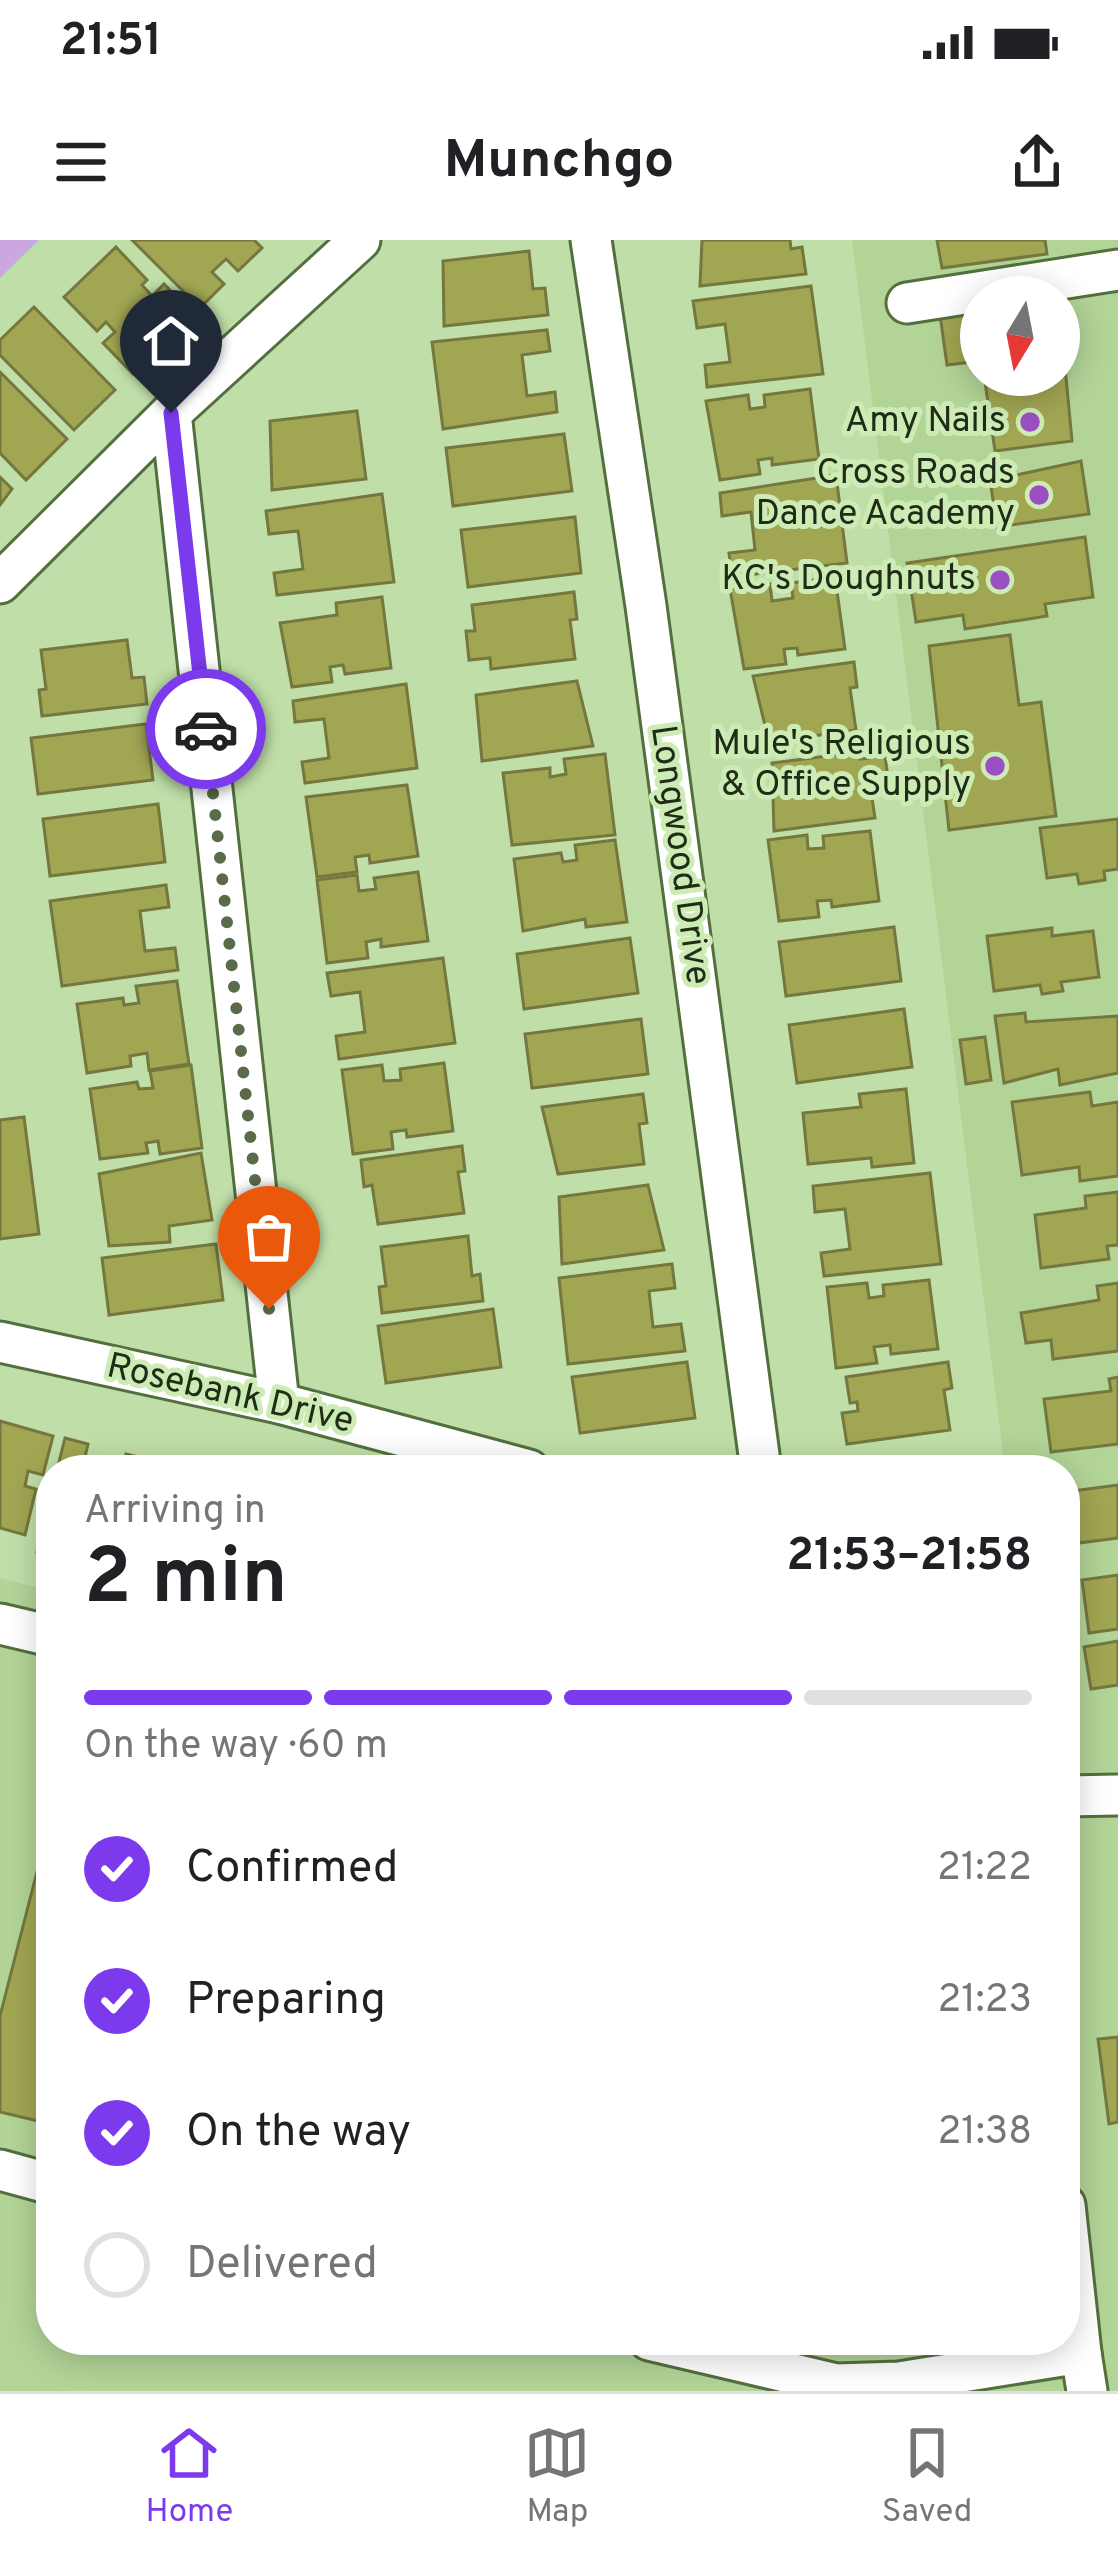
<!DOCTYPE html>
<meta charset="utf-8">
<style>
:root{--surface:#fff;--page:#f6f6f6;--text:#202124;--muted:#757577;--line:#e0e0e0;--accent:#7c3aed}
body{margin:0;font-family:Overpass,sans-serif;background:var(--page);color:var(--text);height:100vh;display:flex;flex-direction:column;font-size:45px;white-space:nowrap}
*{box-sizing:border-box;margin:0}
p{font-size:39px;color:var(--muted)}
.icon{flex:none;width:66px;height:66px;fill:none;stroke:currentColor;stroke-width:2;stroke-linecap:round;stroke-linejoin:round}
.map{position:relative;flex:1;overflow:hidden}
.side{position:absolute;left:36px;top:1215px;width:1044px;height:900px;display:flex;flex-direction:column;background:var(--surface);border-radius:48px;box-shadow:0 6px 30px #0003}
.side>*{flex:none}
.needle{width:78px;rotate:190deg}
.buttons{position:absolute;left:960px;top:36px;display:grid;gap:24px}
.buttons a{display:grid;place-items:center;width:120px;height:120px;border-radius:50%;background:var(--surface);box-shadow:0 6px 30px #0003;font-size:60px}
.pin{position:absolute;display:grid;place-items:center;width:102px;height:102px;color:#fff;margin:-123px -51px;border-radius:50% 50% 50% 0;rotate:-45deg;box-shadow:0 0 12px #0007}
.pin .icon{rotate:45deg}
.courier{position:absolute;display:grid;place-items:center;width:120px;height:120px;margin:-60px;border:9px solid #7c3aed;border-radius:50%;background:#fff;color:#222;box-shadow:0 3px 15px #0007}
.head em{font-style:normal;font-weight:700}
.head div{display:flex;flex-direction:column-reverse}
.head{display:flex;align-items:center;justify-content:space-between;height:204px;padding:0 48px}
h1{font-size:78px;font-weight:700;line-height:90px}
.bar{display:grid;grid-template-columns:repeat(4,1fr);gap:18px 12px;align-content:center;height:144px;padding:0 48px}
.bar i{height:15px;border-radius:9px;background:var(--line)}
.bar .current{background:var(--accent)}
.bar p{grid-column:span 4}
ol{padding:0 48px;list-style:none}
li{display:flex;align-items:center;gap:36px;height:132px}
li p{margin-inline-start:auto}
li .icon{padding:12px;border-radius:50%;background:var(--accent);color:#fff;stroke-width:4}
li:last-child{color:var(--muted)}
li i{width:66px;height:66px;border:6px solid var(--line);border-radius:50%}
.status{display:flex;justify-content:space-between;align-items:center;height:84px;padding:0 60px;background:var(--surface);direction:ltr}
.status svg{height:33px;fill:currentColor}
header{display:flex;justify-content:space-between;align-items:center;height:156px;padding:0 48px;background:var(--surface);font-size:54px;font-weight:700}
.tabs{display:flex;justify-content:space-around;align-items:center;height:168px;border-top:3px solid var(--line);background:var(--surface);font-size:33px;color:var(--muted)}
.tabs a{display:grid;justify-items:center;gap:6px}
.tabs .current{color:var(--accent)}
.map>svg:first-child{display:block}
</style>
<div class="status"><b>21:51</b><svg viewBox="0 0 49 12"><path d="M0 12V9h3v3zM5 12V6h3v6zM10 12V3h3v9zM15 12V0h3v12zM26 1h20v11H26zM47 4h2v5h-2z"/></svg></div>
<header><svg class="icon" aria-label="menu" viewBox="0 0 24 24"><path d="M4 6h16M4 12h16M4 18h16"/></svg>Munchgo<svg class="icon" aria-label="share" viewBox="0 0 24 24"><path d="M12 15V3M7 8l5-5 5 5M5 13v7h14v-7"/></svg></header>
<div class="map">
<svg width="1118" height="2151" viewBox="0 0 1118 2151">
<rect width="100%" height="100%" fill="#c0dfa8"/>
<path fill="#b2d497" fill-rule="evenodd" d="M 852,0 L 1118,0 L 1118,2151 L 0,2151 L 0,1338 L 51,1351 L 51,2100 L 1065,2100 L 1065,1230 L 1005,1230 ZM 981,57 L 1059,57 L 1059,135 L 981,135 Z"/>
<polygon fill="#cba7e2" points="0,0 39,0 0,38"/>
<g fill="#a1a653" stroke="#74773e" stroke-width="3">
<polygon points="132,0 254,0 262,8 238,31 226,19 212,32 224,44 200,68"/>
<polygon points="702,0 790,0 791,9 802,7 806,34 700,46"/>
<polygon points="937,0 1045,0 1047,14 942,28"/>
<polygon points="116,7 147,40 142,45 152,56 164,44 194,75 133,134 103,103 115,92 106,82 97,91 64,57"/>
<polygon points="529,11 533,49 545,48 548,75 444,86 443,21"/>
<polygon points="811,46 823,134 707,147 705,125 730,122 725,84 697,88 693,61"/>
<polygon points="1059,63 1072,201 995,211 984,135 1059,135"/>
<polygon points="34,67 115,150 74,190 0,115 0,100"/>
<polygon points="981,69 981,121 947,125 940,75"/>
<polygon points="547,90 550,111 522,115 527,156 555,152 557,172 443,189 432,102"/>
<polygon points="0,132 67,199 26,240 0,213"/>
<polygon points="810,149 819,219 772,225 772,218 758,220 760,234 720,240 706,161 748,155 750,169 765,167 764,155"/>
<polygon points="357,171 366,239 272,250 270,181"/>
<polygon points="564,194 572,251 453,266 446,208"/>
<polygon points="1081,221 1089,274 997,287 989,233 1011,230 1012,236"/>
<polygon points="836,235 847,323 732,337 729,313 755,310 751,272 722,276 720,253"/>
<polygon points="0,237 12,249 0,265"/>
<polygon points="382,254 394,342 277,355 274,333 303,329 298,291 269,294 266,271"/>
<polygon points="575,277 581,333 468,347 461,290"/>
<polygon points="1085,297 1093,357 1045,364 1047,376 965,389 963,375 916,382 907,323"/>
<polygon points="835,337 845,409 798,415 797,408 784,409 786,424 744,429 730,349 770,344 772,361 793,358 791,343"/>
<polygon points="574,352 577,379 570,380 575,419 491,429 490,418 469,420 466,391 475,391 472,365"/>
<polygon points="382,357 391,428 345,434 343,425 330,427 332,442 292,447 280,383 337,375 336,363"/>
<polygon points="1010,395 1019,465 1041,462 1056,576 949,590 929,406"/>
<polygon points="127,400 132,438 144,437 147,464 42,476 39,450 46,449 41,410"/>
<polygon points="854,422 857,447 850,448 856,490 769,502 753,436"/>
<polygon points="577,441 593,506 482,521 476,455"/>
<polygon points="406,444 417,528 305,543 302,522 329,518 324,479 295,482 293,461"/>
<polygon points="146,484 153,540 38,554 31,498"/>
<polygon points="859,512 860,519 885,516 889,545 863,548 871,551 875,578 774,591 772,523"/>
<polygon points="605,514 615,595 512,605 503,533 550,528 550,537 566,534 564,519"/>
<polygon points="407,545 418,616 370,623 369,615 355,617 357,632 317,637 306,557"/>
<polygon points="158,564 165,622 50,636 43,579"/>
<polygon points="1118,579 1118,629 1104,631 1105,640 1079,644 1077,634 1047,638 1040,588"/>
<polygon points="870,591 879,661 832,667 831,660 817,661 819,677 779,681 768,600 807,595 808,609 824,608 823,596"/>
<polygon points="615,600 627,682 586,687 585,679 523,691 514,619 561,613 563,622 577,620 575,605"/>
<polygon points="418,632 428,701 381,707 381,699 366,702 368,718 327,723 317,640 357,635 359,651 376,649 374,638"/>
<polygon points="166,645 169,667 140,671 145,711 175,708 178,730 62,746 50,661"/>
<polygon points="894,687 901,741 786,756 779,702"/>
<polygon points="1052,688 1052,696 1093,691 1099,737 1061,742 1063,751 1042,754 1040,745 994,751 987,696"/>
<polygon points="630,698 638,753 524,769 517,714"/>
<polygon points="443,718 455,803 339,819 336,796 365,792 360,752 331,756 327,733"/>
<polygon points="177,741 189,824 149,830 147,813 130,816 131,826 87,833 77,764 123,758 124,765 139,763 136,746"/>
<polygon points="904,769 912,827 797,843 789,785"/>
<polygon points="1025,773 1026,782 1118,776 1118,833 1060,845 1058,829 1004,843 995,776"/>
<polygon points="641,779 648,834 532,848 525,794"/>
<polygon points="985,797 991,840 966,844 960,800"/>
<polygon points="444,823 453,891 407,897 406,890 391,892 393,909 353,914 342,830 382,825 384,841 401,840 400,829"/>
<polygon points="191,825 202,908 160,914 158,901 146,903 148,913 100,919 90,849 137,842 139,849 153,848 150,831"/>
<polygon points="906,849 914,923 872,927 871,918 808,924 803,873 861,867 859,854"/>
<polygon points="1090,852 1092,866 1118,862 1118,936 1080,941 1079,927 1022,935 1012,862"/>
<polygon points="643,854 647,883 639,884 644,924 558,934 542,867"/>
<polygon points="24,877 39,994 0,999 0,880"/>
<polygon points="462,906 465,931 458,932 464,973 378,984 372,945 364,947 361,920"/>
<polygon points="201,913 212,980 169,986 170,1002 109,1006 99,934"/>
<polygon points="930,933 941,1024 824,1036 821,1013 850,1009 845,969 815,972 813,946"/>
<polygon points="648,945 664,1010 562,1024 559,957"/>
<polygon points="1118,952 1118,1005 1107,1006 1109,1019 1041,1028 1035,975 1086,968 1085,956"/>
<polygon points="468,996 472,1036 480,1034 483,1061 382,1073 379,1047 386,1046 381,1007"/>
<polygon points="216,1004 223,1060 109,1075 102,1018"/>
<polygon points="672,1024 675,1048 649,1051 653,1087 681,1084 685,1111 568,1124 559,1038"/>
<polygon points="929,1040 938,1109 891,1114 890,1105 874,1107 877,1123 836,1128 827,1047 867,1043 869,1058 884,1056 883,1045"/>
<polygon points="1118,1043 1118,1111 1053,1119 1051,1100 1026,1103 1021,1073 1099,1060 1097,1046"/>
<polygon points="493,1069 501,1127 386,1143 378,1086"/>
<polygon points="687,1122 695,1178 580,1193 572,1137"/>
<polygon points="948,1122 952,1148 944,1150 950,1190 847,1204 842,1173 858,1171 857,1162 850,1163 846,1137"/>
<polygon points="1118,1137 1118,1204 1051,1212 1044,1159 1111,1151 1109,1139"/>
<polygon points="0,1181 53,1196 43,1235 28,1231 25,1246 36,1249 25,1295 0,1288"/>
<polygon points="65,1198 88,1204 82,1230 57,1230"/>
<polygon points="126,1214 151,1220 149,1230 123,1230"/>
<polygon points="953,1218 955,1230 866,1230"/>
<polygon points="1118,1245 1118,1298 1079,1303 1072,1251"/>
<polygon points="51,1254 51,1315 37,1312"/>
<polygon points="1118,1335 1118,1389 1089,1393 1082,1340"/>
<polygon points="1118,1401 1118,1445 1091,1449 1084,1407"/>
<polygon points="51,1577 51,1884 0,1872 0,1776"/>
<polygon points="1118,1797 1118,1882 1109,1884 1098,1799"/>
</g>
<g fill="none" stroke-linecap="round" stroke-linejoin="round">
<g stroke="#546f3e" stroke-width="45">
<g id="minor">
<polyline points="591,0 646,366 761,1230"/>
<polyline points="907,63 1118,30"/>
<polyline points="171,173 279,1163"/>
<polyline points="0,343 171,173 360,0"/>
<polyline points="0,1102 279,1163 529,1230"/>
<polyline points="0,1384 51,1396"/>
<polyline points="1065,1556 1118,1555"/>
<polyline points="0,1930 51,1944"/>
<polyline points="1065,1965 1081,2113"/>
<polyline points="649,2100 836,2144 899,2142 1081,2113 1087,2151"/>
</g>
</g>
<use href="#minor" stroke="#fff" stroke-width="39"/>
</g>
<g fill="none" stroke-linecap="round" stroke-linejoin="round">
<polyline stroke="#596b4a" stroke-width="12" stroke-dasharray="0 21.6" points="206,489 269,1069"/>
<polyline stroke="#7c3aed" stroke-width="15" points="171,173 206,489"/>
</g>
<g fill="#9a50c3" stroke="#cdecb5" stroke-width="4.5">
<circle cx="1030" cy="182" r="12"/>
<circle cx="1039" cy="255" r="12"/>
<circle cx="1000" cy="340" r="12"/>
<circle cx="995" cy="526" r="12"/>
</g>
<g text-anchor="middle" dominant-baseline="central" stroke-width="10" stroke-linejoin="round" paint-order="stroke">
<g font-size="36" fill="#212c17" stroke="#cdecb5" text-anchor="end">
<text x="1006" y="182">Amy Nails</text>
<text x="1015" y="234">Cross Roads<tspan x="1015" dy="41">Dance Academy</tspan></text>
<text x="976" y="340">KC's Doughnuts</text>
<text x="971" y="505">Mule's Religious<tspan x="971" dy="41">&amp; Office Supply</tspan></text>
</g>
<g font-size="36" fill="#212c17" stroke="#cdecb5">
<text transform="translate(679 615) rotate(82)">Longwood Drive</text>
<text transform="translate(230 1155) rotate(13)">Rosebank Drive</text>
</g>
</g>
</svg>
<div class="buttons">
<a><svg class="needle" viewBox="-14 -14 28 28"><path d="M0-13l5 13h-10z" fill="#e53935"/><path d="M0 13l5-13h-10z" fill="#757577"/></svg></a>
</div>
<div class="pin" style="left:269px;top:1069px;background:#ea580c"><svg class="icon" aria-label="bag" viewBox="0 0 24 24"><path d="M5 8h14l-1 12H6zM9 8a3 3 0 0 1 6 0"/></svg></div>
<div class="pin" style="left:171px;top:173px;background:#1f2937"><svg class="icon" aria-label="home" viewBox="0 0 24 24"><path d="M3 11l9-7 9 7M6 9v11h12V9"/></svg></div>
<div class="courier" style="left:206px;top:489px"><svg class="icon" aria-label="car" viewBox="0 0 24 24"><path d="M5 17H2v-5l4-1 3-4h7l3 4 3 1v5h-3M9 17h6M6 11h13"/><circle cx="7" cy="17" r="2"/><circle cx="17" cy="17" r="2"/></svg></div>
<section class="side">
<div class="head"><div><h1>2 min</h1><p>Arriving in</p></div><em>21:53–21:58</em></div>
<div class="bar"><i class="current"></i><i class="current"></i><i class="current"></i><i></i><p>On the way · 60 m</p></div>
<ol>
<li><svg class="icon" aria-label="check" viewBox="0 0 24 24"><path d="M5 12l5 5 9-10"/></svg>Confirmed<p>21:22</p></li>
<li><svg class="icon" aria-label="check" viewBox="0 0 24 24"><path d="M5 12l5 5 9-10"/></svg>Preparing<p>21:23</p></li>
<li><svg class="icon" aria-label="check" viewBox="0 0 24 24"><path d="M5 12l5 5 9-10"/></svg>On the way<p>21:38</p></li>
<li><i></i>Delivered</li>
</ol>
</section>
</div>
<nav class="tabs">
<a class="current"><svg class="icon" aria-label="home" viewBox="0 0 24 24"><path d="M3 11l9-7 9 7M6 9v11h12V9"/></svg>Home</a>
<a><svg class="icon" aria-label="map" viewBox="0 0 24 24"><path d="M3 6l6-2 6 2 6-2v14l-6 2-6-2-6 2zM9 4v14M15 6v14"/></svg>Map</a>
<a><svg class="icon" aria-label="saved" viewBox="0 0 24 24"><path d="M7 4h10v16l-5-4-5 4z"/></svg>Saved</a>
</nav>
